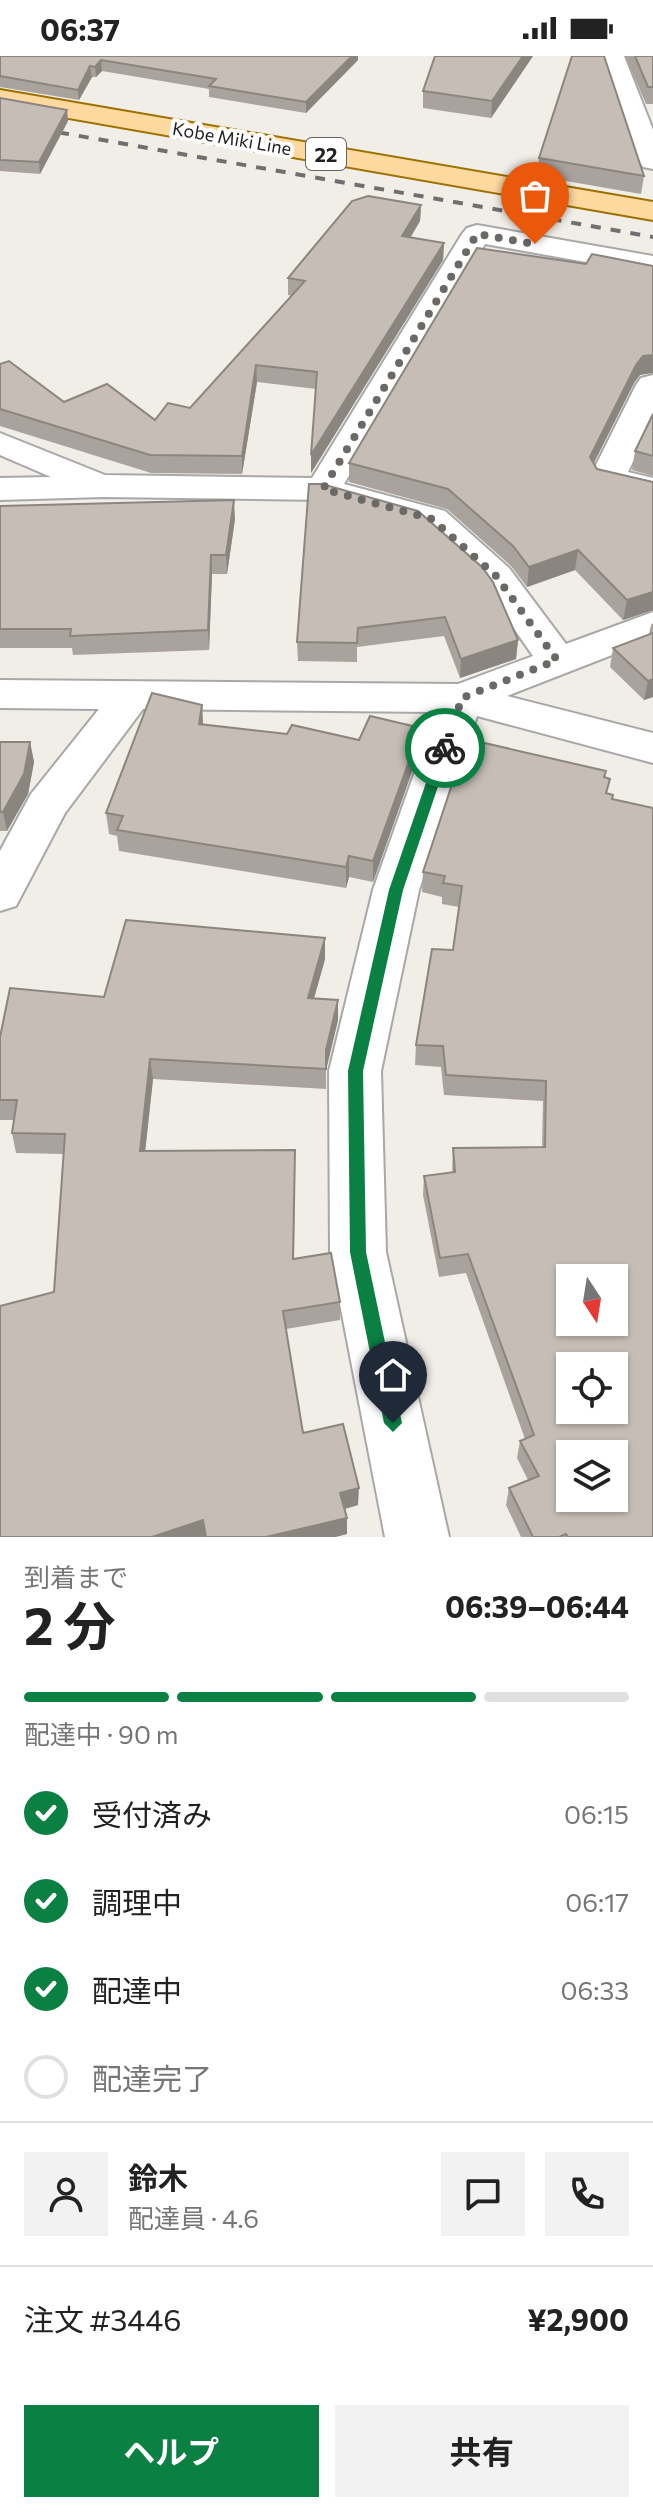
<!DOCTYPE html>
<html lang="ja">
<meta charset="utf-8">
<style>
:root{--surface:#fff;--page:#f2f2f2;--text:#222;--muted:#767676;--line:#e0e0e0;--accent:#0b8043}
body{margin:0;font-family:Commissioner,"Noto Sans JP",sans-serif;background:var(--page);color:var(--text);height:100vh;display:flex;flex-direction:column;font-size:30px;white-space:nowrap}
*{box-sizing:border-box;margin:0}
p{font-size:26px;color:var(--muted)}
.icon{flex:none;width:44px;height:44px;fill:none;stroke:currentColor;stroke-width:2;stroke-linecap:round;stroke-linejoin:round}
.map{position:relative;height:1481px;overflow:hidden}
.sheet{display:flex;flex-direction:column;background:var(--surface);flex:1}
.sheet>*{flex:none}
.needle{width:52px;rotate:168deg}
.controls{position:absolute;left:556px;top:1208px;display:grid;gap:16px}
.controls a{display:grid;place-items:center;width:72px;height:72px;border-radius:0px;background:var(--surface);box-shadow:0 2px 6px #0004;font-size:40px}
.pin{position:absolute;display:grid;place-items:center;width:68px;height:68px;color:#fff;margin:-82px -34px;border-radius:50% 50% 50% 0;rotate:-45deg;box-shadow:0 0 8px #0007}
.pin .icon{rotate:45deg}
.courier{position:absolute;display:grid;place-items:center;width:80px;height:80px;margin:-40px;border:6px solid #0b8043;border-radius:50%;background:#fff;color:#222;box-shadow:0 2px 10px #0007}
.headline em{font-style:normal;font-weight:700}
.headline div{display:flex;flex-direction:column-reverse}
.headline{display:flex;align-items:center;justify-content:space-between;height:136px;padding:0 24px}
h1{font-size:52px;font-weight:700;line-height:60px}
.bar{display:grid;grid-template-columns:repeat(4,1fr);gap:12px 8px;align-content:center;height:96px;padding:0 24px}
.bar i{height:10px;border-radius:6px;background:var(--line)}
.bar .current{background:var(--accent)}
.bar p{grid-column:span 4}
.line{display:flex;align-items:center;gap:20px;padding:0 24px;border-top:2px solid var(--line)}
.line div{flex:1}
.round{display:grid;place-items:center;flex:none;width:84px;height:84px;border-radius:0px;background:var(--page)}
ol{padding:0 24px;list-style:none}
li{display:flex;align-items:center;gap:24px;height:88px}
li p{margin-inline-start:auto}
li .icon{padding:8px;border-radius:50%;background:var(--accent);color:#fff;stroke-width:4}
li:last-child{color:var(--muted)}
li i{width:44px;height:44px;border:4px solid var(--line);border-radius:50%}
.action{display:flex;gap:16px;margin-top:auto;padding:16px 24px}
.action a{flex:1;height:92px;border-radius:0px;background:var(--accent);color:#fff;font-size:32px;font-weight:700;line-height:92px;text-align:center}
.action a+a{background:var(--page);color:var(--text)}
.status{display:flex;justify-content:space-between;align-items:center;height:56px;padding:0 40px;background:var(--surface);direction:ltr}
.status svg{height:22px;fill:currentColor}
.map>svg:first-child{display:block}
</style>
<div class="status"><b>06:37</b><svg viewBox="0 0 49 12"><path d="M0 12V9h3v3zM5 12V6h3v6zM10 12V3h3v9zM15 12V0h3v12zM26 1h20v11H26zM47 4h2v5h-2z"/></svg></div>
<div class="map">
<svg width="653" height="1481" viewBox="0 0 653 1481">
<rect width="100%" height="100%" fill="#f1eee7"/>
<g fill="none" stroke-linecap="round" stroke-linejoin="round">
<g stroke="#a8a8a8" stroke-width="4">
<g id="minor">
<polygon points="600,0 624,0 653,74 653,113 643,111 639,105"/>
<polygon points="477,169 653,200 653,218 485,188 344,428 445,455 509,512 566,588 653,556 653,583 507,640 653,677 653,707 477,660 419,834 381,1015 386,1196 449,1481 385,1481 330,1196 329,1015 373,834 436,656 143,653 65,757 16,850 0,855 0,795 31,738 99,653 0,652 0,624 458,628 533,600 483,528 419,471 322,444 103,441 0,444 0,422 51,421 0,399 0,377 105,419 312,422 462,178 467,172"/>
<polygon points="653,319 653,364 628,416 653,422 653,444 595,429 590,421 636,329 641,322"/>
</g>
</g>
<g stroke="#9d7100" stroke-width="4">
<polygon id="primary" points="0,34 653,146 653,164 0,50"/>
</g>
<use href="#minor" fill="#fff" fill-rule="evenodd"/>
<use href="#primary" fill="#fdd9a0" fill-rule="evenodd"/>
<polyline stroke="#6f6f6f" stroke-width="4" stroke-dasharray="10 10" stroke-linecap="butt" points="0,66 653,181"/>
</g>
<g fill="#aaa39d">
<polygon points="0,0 358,0 358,4 306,57 209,41 209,33 102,15 96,21 92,21 79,44 0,31"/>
<polygon points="435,0 533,0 491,62 423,52 423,35"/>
<polygon points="625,0 653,0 653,48 646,48"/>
<polygon points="0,42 67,54 68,65 40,118 0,115"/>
<polygon points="539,102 644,120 641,138 537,120"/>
<polygon points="421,149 420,165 411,181 444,187 443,204 311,417 311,399 316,333 257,326 242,418 151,417 0,370 0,308 64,346 155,364 190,352 292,240 288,239 288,222"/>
<polygon points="640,319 634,327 594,407 597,413 653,426 653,554 623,564 575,514 527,531 511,510 447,453 349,426 349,407"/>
<polygon points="653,358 653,420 632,414 635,395"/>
<polygon points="0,450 235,463 227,518 212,518 209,594 73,599 72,592 0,592"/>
<polygon points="493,526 518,584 516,603 460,622 444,580 357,591 357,606 298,605 297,586"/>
<polygon points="653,567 653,641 644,644 610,611 613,592 649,578 651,569"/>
<polygon points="202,649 203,668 287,678 359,684 421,672 420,693 373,826 349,821 346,832 119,795 117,780 109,778 106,757"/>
<polygon points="0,686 30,686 34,706 28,738 7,775 0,775"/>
<polygon points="606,715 605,722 610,723 607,737 612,744 653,1481 521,1481 506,1449 509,1432 528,1424 517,1402 520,1385 525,1383 466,1217 439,1221 423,1139 424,1120 452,1117 453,1092 542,1091 543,1045 444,1039 441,1011 415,1009 416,989 453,894 459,851 442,848 442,841 422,836 423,816"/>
<polygon points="325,903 314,943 338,964 326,1014 326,1033 153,1023 145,1095 295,1113 294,1203 340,1246 340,1264 286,1273 303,1377 358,1449 345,1453 347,1462 347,1478 335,1481 0,1481 54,1236 64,1098 16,1097 12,1077 14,1064 0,1064 0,981 104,941"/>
</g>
<g fill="#8b857f">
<polygon points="352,0 358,0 358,4 306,57 306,46"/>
<polygon points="523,0 533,0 491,62 492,45"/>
<polygon points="101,4 102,15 96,21 95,11"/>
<polygon points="90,10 92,21 79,44 78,34"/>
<polygon points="67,54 68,65 40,118 39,106"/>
<polygon points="421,149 420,165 401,196 402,180"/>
<polygon points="444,187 443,204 311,417 311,399"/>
<polygon points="653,299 653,317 640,319 634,327 587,420 590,401 636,309 643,300"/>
<polygon points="256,309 257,326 242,418 242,400"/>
<polygon points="234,444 235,463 227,518 226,499"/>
<polygon points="578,494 575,514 527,531 529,511"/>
<polygon points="211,499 212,518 209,594 208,574"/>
<polygon points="653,536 653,554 623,564 627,544"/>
<polygon points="518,584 516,603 460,622 461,603"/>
<polygon points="653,623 653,641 644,644 648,625"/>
<polygon points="202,649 203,670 199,668"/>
<polygon points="421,672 420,693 373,826 373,805"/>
<polygon points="30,686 34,706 28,738 7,775 3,756"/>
<polygon points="349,800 349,821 346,832 346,811"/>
<polygon points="325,882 325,903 308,963 308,942"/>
<polygon points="338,944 338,964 326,1014 326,994"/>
<polygon points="150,1003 153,1023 143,1115 140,1095"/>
<polygon points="359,1432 358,1449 340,1454 340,1437"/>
<polygon points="347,1462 347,1478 335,1481 266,1481"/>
<polygon points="203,1464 205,1480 204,1481 152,1481"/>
</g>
<g fill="#c6beb6" stroke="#8b857f" stroke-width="2" fill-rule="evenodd">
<polygon points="0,0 352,0 306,46 209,30 216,23 101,4 95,11 90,10 78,34 0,20"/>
<polygon points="435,0 523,0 492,45 423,35"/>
<polygon points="572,0 604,0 644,120 539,102"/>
<polygon points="635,0 653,0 653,31 648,31"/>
<polygon points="0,42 67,54 39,106 0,104"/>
<polygon points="368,140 421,149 402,180 444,187 311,399 317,316 256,309 242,400 150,399 0,353 0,308 9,305 64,346 107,328 155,364 168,347 190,352 305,225 288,222 352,145"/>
<polygon points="477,192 586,208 592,198 653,210 653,299 643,300 636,309 590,401 597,413 653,426 653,536 627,544 578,494 529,511 513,490 448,433 349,407"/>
<polygon points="653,358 653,400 635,395"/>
<polygon points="309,428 322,428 418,455 482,511 493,526 518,584 461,603 445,561 358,572 357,587 297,586"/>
<polygon points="234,444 226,499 211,499 208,574 70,580 71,573 0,573 0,450"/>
<polygon points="653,577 653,623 648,625 613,592"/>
<polygon points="152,637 202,649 199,668 287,678 292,669 359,684 370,660 421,672 373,805 349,800 346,811 117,774 123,760 106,757"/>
<path d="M 467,683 L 606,715 L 604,721 L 610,723 L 606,737 L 613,739 L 612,743 L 653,752 L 653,1481 L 568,1481 L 566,1478 L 559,1481 L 533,1481 L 509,1432 L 539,1420 L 520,1385 L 534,1379 L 468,1198 L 440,1202 L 424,1120 L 455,1116 L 453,1092 L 545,1091 L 546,1025 L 446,1019 L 443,990 L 416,989 L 432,893 L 453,894 L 462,830 L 443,827 L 445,820 L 423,816 ZM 570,1222 L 614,1222 L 614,1266 L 570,1266 ZM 570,1310 L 614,1310 L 614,1354 L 570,1354 ZM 570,1398 L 614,1398 L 614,1442 L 570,1442 Z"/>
<polygon points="0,686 30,686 24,718 3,756 0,756"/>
<polygon points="126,864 325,882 308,942 338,944 326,994 326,1013 150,1003 140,1095 295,1094 293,1203 331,1197 340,1246 283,1255 303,1377 343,1368 359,1432 340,1437 347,1462 266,1481 206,1481 203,1464 152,1481 0,1481 0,1250 54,1236 65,1078 12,1077 17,1044 0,1044 0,981 10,932 104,941"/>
</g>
<polygon fill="#0b8043" points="445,688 451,692 403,834 363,1015 366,1196 402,1367 393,1376 384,1367 350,1196 348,1015 389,834 438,692"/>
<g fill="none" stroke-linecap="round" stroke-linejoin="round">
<polyline stroke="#6a6966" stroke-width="8" stroke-dasharray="0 14.4" points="445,692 462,642 557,604 496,520 432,463 323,433 477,178 535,188"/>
</g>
<g text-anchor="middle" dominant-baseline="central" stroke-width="8" stroke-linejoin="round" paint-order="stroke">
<g font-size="18" fill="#212121" stroke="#fff">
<text transform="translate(232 82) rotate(10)">Kobe Miki Line</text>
</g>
<rect fill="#fff" stroke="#646464" stroke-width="2" x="306" y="82" width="40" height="32" rx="6"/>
<g font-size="20" font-weight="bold" fill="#212121">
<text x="326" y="98">22</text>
</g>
</g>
</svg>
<div class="controls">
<a><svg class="needle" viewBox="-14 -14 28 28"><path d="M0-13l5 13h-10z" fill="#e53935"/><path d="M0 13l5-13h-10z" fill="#767676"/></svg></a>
<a><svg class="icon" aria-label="locate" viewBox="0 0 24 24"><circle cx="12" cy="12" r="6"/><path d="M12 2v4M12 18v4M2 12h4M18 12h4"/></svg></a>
<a><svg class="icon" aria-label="layers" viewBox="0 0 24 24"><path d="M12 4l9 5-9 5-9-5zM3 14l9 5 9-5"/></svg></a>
</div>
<div class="pin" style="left:535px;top:188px;background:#ea580c"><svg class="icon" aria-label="bag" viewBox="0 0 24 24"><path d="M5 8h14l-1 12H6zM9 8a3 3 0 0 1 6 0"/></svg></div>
<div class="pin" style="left:393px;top:1367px;background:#1f2937"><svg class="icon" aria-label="home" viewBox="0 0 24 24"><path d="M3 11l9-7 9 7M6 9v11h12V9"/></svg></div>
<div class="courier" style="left:445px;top:692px"><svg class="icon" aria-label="bike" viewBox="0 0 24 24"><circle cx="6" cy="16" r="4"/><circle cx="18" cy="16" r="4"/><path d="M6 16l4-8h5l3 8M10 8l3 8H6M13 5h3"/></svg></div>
</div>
<section class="sheet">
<div class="headline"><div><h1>2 分</h1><p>到着まで</p></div><em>06:39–06:44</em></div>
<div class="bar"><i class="current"></i><i class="current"></i><i class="current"></i><i></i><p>配達中 · 90 m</p></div>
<ol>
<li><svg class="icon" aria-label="check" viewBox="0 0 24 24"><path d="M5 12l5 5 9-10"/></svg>受付済み<p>06:15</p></li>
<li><svg class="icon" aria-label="check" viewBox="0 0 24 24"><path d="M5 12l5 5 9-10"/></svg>調理中<p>06:17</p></li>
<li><svg class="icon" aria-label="check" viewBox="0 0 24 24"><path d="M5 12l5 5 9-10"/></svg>配達中<p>06:33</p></li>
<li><i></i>配達完了</li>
</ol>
<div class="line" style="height:144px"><a class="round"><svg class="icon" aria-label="person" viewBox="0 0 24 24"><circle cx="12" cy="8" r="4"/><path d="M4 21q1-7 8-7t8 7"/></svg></a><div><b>鈴木</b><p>配達員 · 4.6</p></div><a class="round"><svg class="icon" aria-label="chat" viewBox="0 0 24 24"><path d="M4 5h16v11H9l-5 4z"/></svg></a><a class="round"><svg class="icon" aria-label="phone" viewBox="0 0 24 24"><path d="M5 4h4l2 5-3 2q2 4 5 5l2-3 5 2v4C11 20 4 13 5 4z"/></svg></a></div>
<div class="line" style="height:104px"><div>注文 #3446</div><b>¥2,900</b></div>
<div class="action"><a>ヘルプ</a><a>共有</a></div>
</section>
